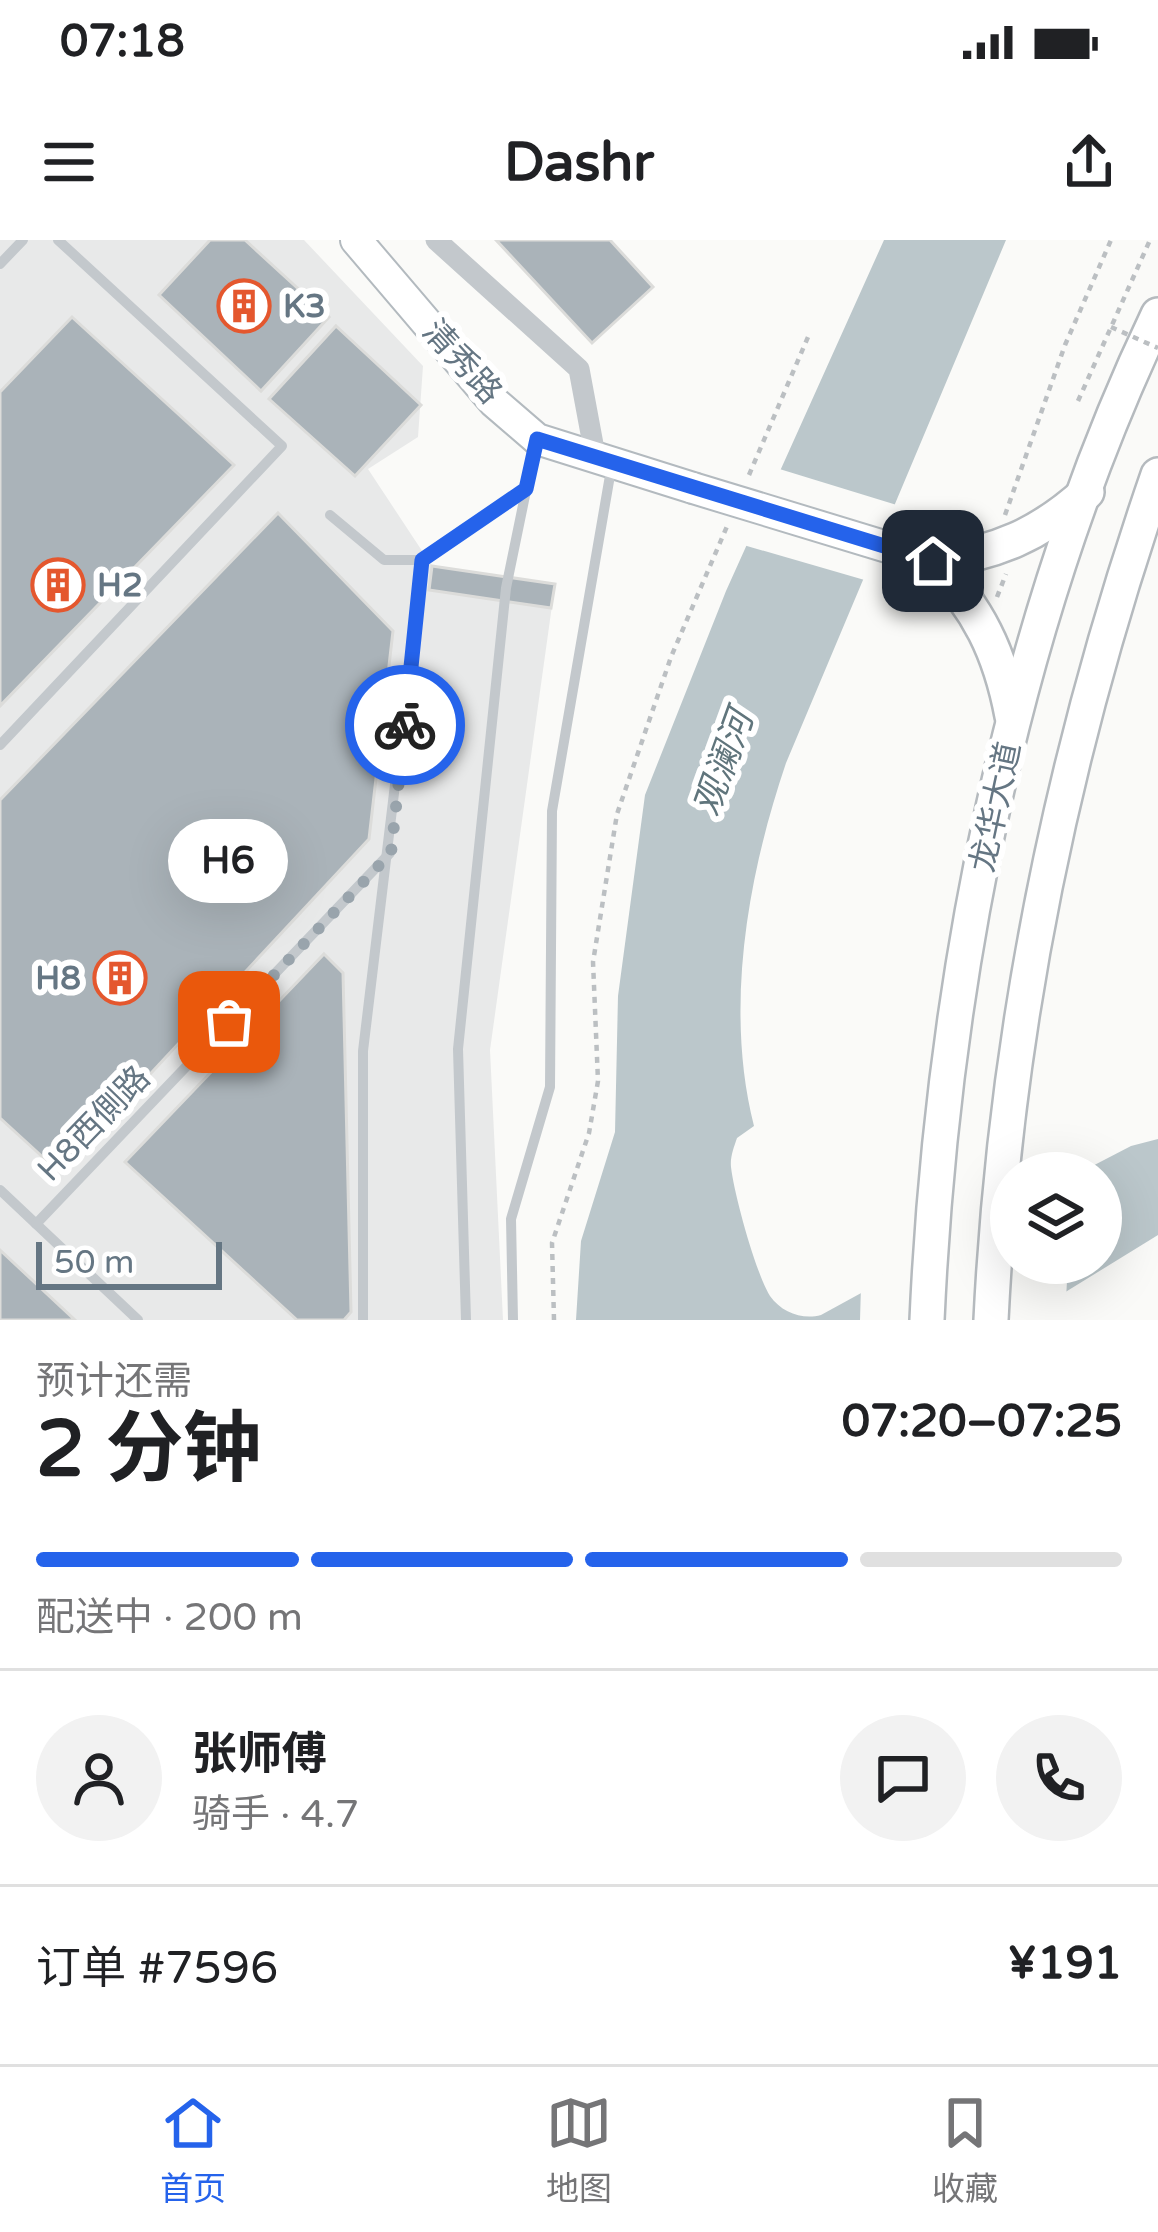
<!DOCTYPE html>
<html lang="zh">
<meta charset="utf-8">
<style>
:root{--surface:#fff;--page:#f2f2f2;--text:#202124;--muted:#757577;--line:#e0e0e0;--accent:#2563eb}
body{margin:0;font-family:"Varela Round","Noto Sans SC",sans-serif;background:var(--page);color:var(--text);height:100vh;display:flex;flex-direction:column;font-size:45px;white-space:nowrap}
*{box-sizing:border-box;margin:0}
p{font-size:39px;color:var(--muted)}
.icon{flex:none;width:66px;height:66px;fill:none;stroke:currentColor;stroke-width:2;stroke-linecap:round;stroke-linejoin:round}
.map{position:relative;height:1080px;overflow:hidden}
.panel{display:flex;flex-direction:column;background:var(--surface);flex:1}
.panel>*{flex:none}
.buttons{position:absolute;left:990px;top:912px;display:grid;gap:24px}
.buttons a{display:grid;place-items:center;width:132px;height:132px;border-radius:50%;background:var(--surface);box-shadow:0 12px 48px #0002;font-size:60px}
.scale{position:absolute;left:36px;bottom:30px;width:186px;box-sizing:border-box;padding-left:12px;border:6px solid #657683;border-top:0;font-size:33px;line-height:42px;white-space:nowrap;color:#657683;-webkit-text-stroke:9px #fff;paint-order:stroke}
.pin{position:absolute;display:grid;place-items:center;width:102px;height:102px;color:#fff;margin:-51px;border-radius:24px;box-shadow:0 6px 18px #0006}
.courier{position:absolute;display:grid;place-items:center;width:120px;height:120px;margin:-60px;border:9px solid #2563eb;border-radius:50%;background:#fff;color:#222;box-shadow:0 3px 15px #0007}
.bubble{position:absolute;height:84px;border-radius:42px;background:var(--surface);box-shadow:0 12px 48px #0002;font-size:39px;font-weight:700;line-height:84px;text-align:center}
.overview em{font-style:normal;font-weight:700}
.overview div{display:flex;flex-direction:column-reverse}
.overview{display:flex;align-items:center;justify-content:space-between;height:204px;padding:0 36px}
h1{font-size:78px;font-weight:700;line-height:90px}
.bar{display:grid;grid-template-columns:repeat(4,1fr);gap:18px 12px;align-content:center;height:144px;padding:0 36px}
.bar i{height:15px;border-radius:9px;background:var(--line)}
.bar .active{background:var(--accent)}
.bar p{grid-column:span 4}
.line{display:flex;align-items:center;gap:30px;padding:0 36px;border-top:3px solid var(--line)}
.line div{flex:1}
.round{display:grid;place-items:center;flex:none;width:126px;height:126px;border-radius:63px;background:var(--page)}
.status{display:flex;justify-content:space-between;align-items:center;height:84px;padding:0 60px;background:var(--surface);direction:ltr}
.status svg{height:33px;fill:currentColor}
header{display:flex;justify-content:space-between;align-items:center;height:156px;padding:0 36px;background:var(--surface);font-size:54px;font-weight:700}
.menu{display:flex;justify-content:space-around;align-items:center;height:168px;border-top:3px solid var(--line);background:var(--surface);font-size:33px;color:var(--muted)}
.menu a{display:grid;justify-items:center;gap:6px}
.menu .active{color:var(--accent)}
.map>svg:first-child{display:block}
</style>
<div class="status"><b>07:18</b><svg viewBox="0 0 49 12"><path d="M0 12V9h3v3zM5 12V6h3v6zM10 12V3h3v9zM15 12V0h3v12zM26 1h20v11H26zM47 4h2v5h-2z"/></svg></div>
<header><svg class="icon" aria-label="menu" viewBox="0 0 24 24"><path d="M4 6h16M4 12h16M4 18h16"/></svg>Dashr<svg class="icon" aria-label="share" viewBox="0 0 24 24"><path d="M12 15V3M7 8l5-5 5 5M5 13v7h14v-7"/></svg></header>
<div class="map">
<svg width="1158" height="1080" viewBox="0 0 1158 1080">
<rect width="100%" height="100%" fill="#fafaf8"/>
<polygon fill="#e8e9e9" points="0,0 304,0 423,126 418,197 368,229 432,326 555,344 490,810 503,1080 0,1080"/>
<path fill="#bbc7cb" d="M 884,0 L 1006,0 L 786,523 C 748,635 724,768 754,886 L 737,898 C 734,907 730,917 731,927 C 734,954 756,1034 770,1056 C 782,1073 803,1080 821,1075 L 1011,971 L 1011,1023 L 1101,1023 L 1101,933 L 1079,933 L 1131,906 L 1158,899 L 1158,995 L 1020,1080 L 576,1080 L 581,1001 L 615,892 L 618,756 L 645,555 L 726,351 Z"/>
<g fill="#fafaf8">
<polygon points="773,227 900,266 868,341 740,304"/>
<polygon points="1008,965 1011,1023 1068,1023 1066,1059 1031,1080 860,1080 861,1046"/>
</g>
<g fill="#aab3b9" stroke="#dcdcda" stroke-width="3">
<polygon points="210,0 245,0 329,77 261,151 159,55"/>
<polygon points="496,0 610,0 653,47 592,103"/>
<polygon points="72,77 234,225 0,466 0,152"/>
<polygon points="336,86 421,165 355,236 269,159"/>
<polygon points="278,273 393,391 369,599 59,932 0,878 0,560"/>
<polygon points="432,326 555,344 551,368 429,350"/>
<polygon points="324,714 343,733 351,1072 344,1080 297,1080 125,922"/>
<polygon points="0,1010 75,1080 0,1080"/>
</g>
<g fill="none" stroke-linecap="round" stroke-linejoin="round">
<g stroke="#b3babf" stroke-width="34">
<polyline id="secondary" points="356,0 494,162 537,199 693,248"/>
</g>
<g stroke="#b5babe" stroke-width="38">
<g id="primary">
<path d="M 933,321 C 978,368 1000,412 1012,476"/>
<path d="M 933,321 C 995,314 1041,294 1087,252"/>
<path d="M 927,1080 C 942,744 1012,380 1158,75"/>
<path d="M 991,1080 C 1005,791 1063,509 1158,235"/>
</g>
</g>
<g stroke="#bbbfc2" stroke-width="4.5" stroke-dasharray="6 6" stroke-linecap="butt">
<polyline points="1078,161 1150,0"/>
<polyline points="749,235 808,97"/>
<polyline points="1005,275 1065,105 1111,0"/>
<polyline points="997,357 1006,334"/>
<polyline points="554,1080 552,1003 589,893 598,841 593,722 617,574 671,417 728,284"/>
</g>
<g stroke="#c3c8cc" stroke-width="10">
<polyline points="0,24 23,0"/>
<polyline points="330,275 384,320 422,320 363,811 363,1080"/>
<polyline points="422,320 526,249"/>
<polyline points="0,505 282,206 58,0"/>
<polyline points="0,950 138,1080"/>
<polyline points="36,984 390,613"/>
<polyline points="466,1080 458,809 506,348 536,202"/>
<polyline points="513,1080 511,979 550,847 552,571 612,224"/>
</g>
<polyline stroke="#c3c8cc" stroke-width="21" points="436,0 579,129 595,215"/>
<use href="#secondary" stroke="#fff" stroke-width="30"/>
<use href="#primary" stroke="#fff" stroke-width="33"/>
<g stroke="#b3babf" stroke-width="34" stroke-linecap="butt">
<polyline id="secondary-bridge" points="693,248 933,321"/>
</g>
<polyline stroke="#bbbfc2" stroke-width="4.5" stroke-dasharray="6 6" stroke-linecap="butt" points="1111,87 1158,108"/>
<use href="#secondary-bridge" stroke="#fff" stroke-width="30"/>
</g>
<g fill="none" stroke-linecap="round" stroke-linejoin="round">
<polyline stroke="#99a4ac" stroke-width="12" stroke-dasharray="0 21.6" points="229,782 391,613 405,485"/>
<polyline stroke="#2563eb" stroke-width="15" points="405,485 422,320 526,249 537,199 933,321"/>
</g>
<defs>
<g id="building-ring" transform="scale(2.7)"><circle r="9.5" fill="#fff" stroke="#e4572e" stroke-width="1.5"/><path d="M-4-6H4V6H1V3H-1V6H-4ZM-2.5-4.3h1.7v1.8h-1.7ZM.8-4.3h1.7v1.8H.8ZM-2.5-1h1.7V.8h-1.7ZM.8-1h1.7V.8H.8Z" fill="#e4572e"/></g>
</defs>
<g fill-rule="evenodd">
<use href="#building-ring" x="244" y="66"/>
<use href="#building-ring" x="58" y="345"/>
<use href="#building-ring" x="120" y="738"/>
</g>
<g text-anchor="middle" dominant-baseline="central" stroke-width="12" stroke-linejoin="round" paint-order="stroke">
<g font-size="33" font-weight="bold" fill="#657683" stroke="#fff" text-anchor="start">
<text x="283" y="66">K3</text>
<text x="97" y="345">H2</text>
<text x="81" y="738" text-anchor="end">H8</text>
</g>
<g font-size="33" fill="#657683" stroke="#fff">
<text transform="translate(462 122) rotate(48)">清秀路</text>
<text transform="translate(996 567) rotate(-78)">龙华大道</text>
<text transform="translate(94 884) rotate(-46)">H8西側路</text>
</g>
<g font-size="36" font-style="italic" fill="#60757c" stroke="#fff">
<text transform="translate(724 523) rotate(-70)">观澜河</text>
</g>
</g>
</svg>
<div class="buttons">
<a><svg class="icon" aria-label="layers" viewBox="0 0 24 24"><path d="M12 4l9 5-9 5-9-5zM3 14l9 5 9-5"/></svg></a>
</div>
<div class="scale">50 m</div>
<div class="pin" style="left:229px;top:782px;background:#ea580c"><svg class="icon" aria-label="bag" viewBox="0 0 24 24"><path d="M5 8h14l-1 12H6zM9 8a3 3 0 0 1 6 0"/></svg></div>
<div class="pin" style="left:933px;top:321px;background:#1f2937"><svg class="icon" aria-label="home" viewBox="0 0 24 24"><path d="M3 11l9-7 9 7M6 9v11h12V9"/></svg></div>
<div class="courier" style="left:405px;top:485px"><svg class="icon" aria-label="bike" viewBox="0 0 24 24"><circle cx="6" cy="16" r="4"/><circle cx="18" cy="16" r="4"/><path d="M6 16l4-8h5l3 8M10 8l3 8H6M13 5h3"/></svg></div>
<div class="bubble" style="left:168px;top:579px;width:120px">H6</div>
</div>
<section class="panel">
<div class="overview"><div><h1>2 分钟</h1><p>预计还需</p></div><em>07:20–07:25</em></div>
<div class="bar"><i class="active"></i><i class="active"></i><i class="active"></i><i></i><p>配送中 · 200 m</p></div>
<div class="line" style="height:216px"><a class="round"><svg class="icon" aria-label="person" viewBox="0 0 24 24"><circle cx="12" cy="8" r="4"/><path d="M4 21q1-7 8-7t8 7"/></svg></a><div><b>张师傅</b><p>骑手 · 4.7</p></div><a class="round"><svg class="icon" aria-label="chat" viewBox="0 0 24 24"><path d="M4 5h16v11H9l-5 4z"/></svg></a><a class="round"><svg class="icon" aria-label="phone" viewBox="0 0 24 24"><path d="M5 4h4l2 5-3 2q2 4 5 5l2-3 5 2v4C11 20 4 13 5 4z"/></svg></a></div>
<div class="line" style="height:156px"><div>订单 #7596</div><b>¥191</b></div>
</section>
<nav class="menu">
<a class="active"><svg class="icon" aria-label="home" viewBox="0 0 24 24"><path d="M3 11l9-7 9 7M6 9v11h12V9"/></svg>首页</a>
<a><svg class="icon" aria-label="map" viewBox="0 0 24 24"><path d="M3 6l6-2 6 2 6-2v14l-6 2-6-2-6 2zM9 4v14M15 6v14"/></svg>地图</a>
<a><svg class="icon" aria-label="saved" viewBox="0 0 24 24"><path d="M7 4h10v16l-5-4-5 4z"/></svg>收藏</a>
</nav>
